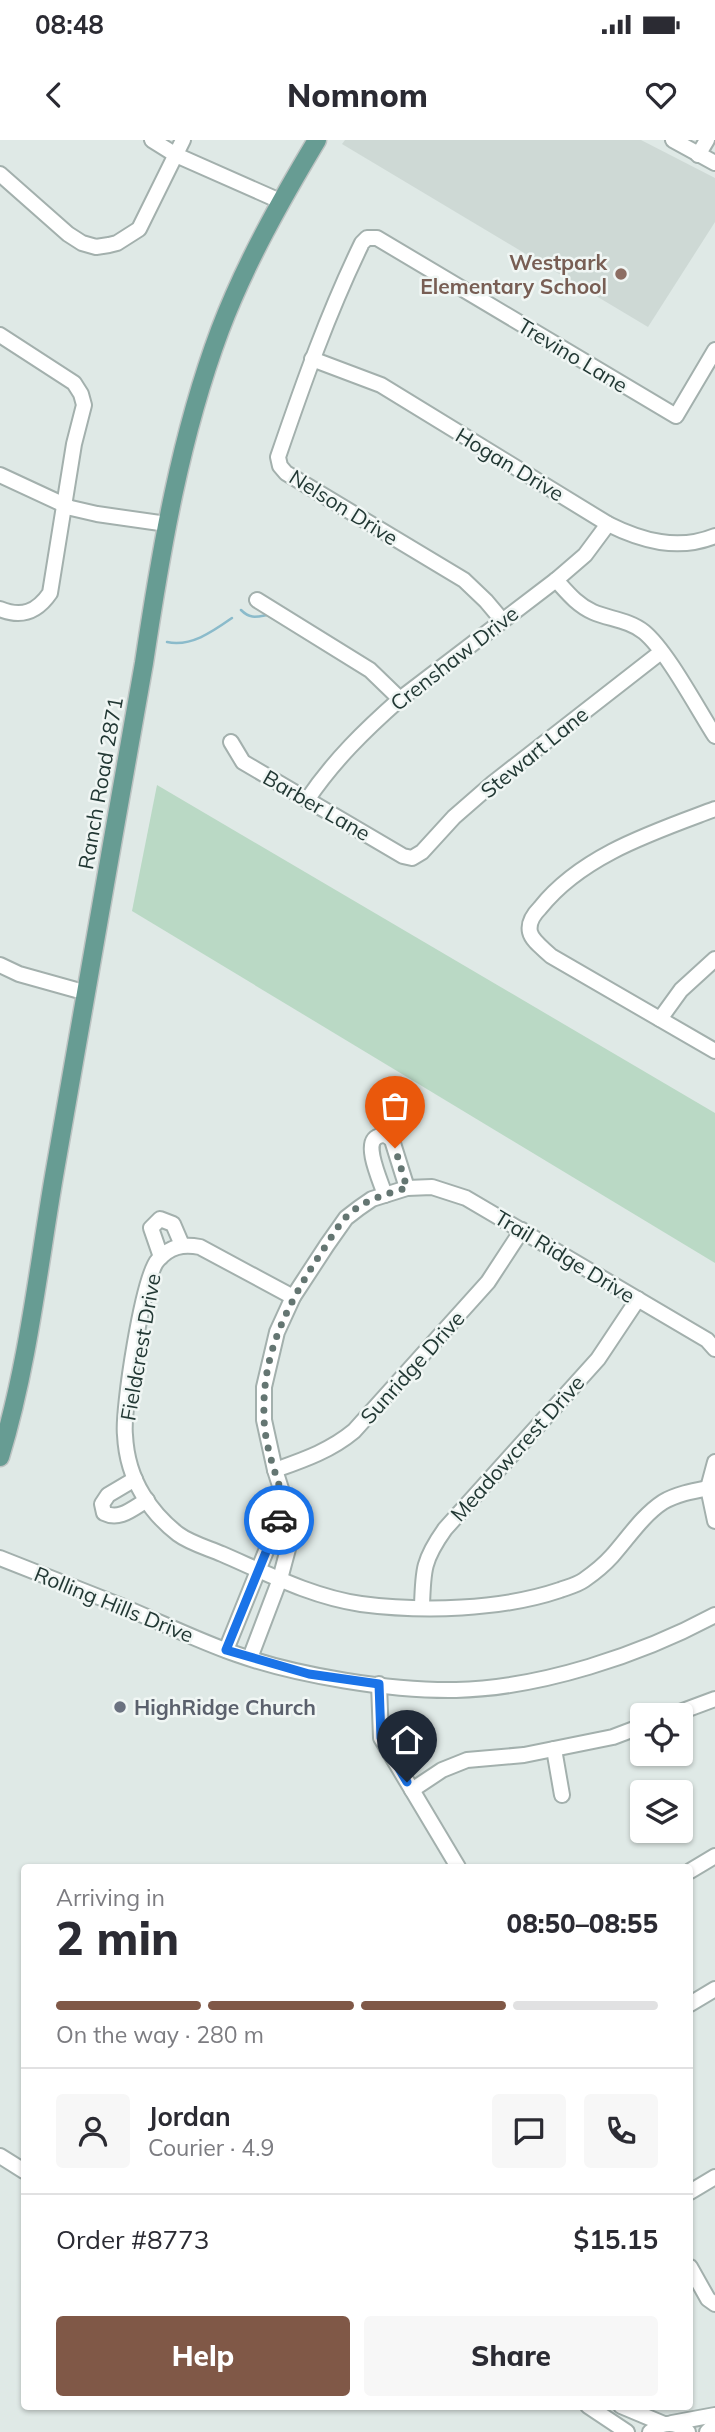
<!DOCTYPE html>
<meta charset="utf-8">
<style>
:root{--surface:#fff;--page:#f7f7f7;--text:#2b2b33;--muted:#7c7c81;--line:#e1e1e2;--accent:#805847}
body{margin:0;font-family:Mulish,sans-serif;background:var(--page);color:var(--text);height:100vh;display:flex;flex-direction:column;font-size:26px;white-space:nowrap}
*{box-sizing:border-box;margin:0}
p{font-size:23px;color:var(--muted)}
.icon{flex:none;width:38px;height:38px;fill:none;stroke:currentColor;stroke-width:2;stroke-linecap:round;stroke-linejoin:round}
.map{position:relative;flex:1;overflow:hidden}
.panel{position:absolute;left:21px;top:1724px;width:672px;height:546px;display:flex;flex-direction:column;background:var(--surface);border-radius:7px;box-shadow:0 2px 5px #0004}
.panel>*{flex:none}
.tools{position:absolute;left:630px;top:1563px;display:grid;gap:14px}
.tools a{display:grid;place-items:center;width:63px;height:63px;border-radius:7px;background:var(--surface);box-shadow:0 2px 5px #0004;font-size:35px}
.pin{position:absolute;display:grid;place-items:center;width:60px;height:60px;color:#fff;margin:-72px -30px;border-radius:50% 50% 50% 0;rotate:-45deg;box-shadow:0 0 7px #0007}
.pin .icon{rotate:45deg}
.courier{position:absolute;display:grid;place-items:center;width:70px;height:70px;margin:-35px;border:5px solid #1a73e8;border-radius:50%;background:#fff;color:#222;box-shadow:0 2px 9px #0007}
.headline em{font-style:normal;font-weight:800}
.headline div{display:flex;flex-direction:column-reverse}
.headline{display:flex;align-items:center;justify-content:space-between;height:119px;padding:0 35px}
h1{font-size:46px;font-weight:800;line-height:52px}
.bar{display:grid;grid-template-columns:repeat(4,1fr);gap:10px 7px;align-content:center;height:84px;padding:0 35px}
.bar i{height:9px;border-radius:5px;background:var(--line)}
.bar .on{background:var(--accent)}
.bar p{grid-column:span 4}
.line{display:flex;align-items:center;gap:18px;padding:0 35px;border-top:2px solid var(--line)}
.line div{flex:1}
.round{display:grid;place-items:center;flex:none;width:74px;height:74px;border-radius:7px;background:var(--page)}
.action{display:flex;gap:14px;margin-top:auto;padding:14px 35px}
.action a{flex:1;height:80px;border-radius:7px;background:var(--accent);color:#fff;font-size:28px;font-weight:800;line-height:80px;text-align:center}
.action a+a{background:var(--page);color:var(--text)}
.status{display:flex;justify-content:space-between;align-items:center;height:49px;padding:0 35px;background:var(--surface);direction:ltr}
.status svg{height:19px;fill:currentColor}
header{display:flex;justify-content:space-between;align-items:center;height:91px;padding:0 35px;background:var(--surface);font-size:32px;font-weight:800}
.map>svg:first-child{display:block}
</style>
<div class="status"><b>08:48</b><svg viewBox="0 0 49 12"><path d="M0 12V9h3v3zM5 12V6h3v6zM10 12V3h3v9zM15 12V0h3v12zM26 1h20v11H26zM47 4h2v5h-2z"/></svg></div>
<header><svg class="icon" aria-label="back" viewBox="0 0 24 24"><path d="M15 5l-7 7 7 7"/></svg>Nomnom<svg class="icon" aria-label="heart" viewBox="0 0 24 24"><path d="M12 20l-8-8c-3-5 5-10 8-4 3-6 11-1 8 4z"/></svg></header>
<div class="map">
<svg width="715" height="2292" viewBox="0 0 715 2292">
<rect width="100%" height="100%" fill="#dfe9e6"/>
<polygon fill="#ced9d5" points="345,0 641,0 715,38 715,82 648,187 342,4"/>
<polygon fill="#bad9c5" points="157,645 715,973 715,1123 132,771"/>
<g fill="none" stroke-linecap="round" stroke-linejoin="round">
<g stroke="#8bbbcb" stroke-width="2.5">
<path d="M 241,470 C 250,479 256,477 267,475 L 294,491"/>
<path d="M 167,502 C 191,507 212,492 232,478"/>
</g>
<g stroke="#a3b0ad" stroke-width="18">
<g id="minor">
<polyline points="152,0 176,15 280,61"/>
<polyline points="673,0 715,23"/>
<polyline points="698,15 707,0"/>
<polyline points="0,34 68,94 82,103 96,107 109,105 117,103 139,89 183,0"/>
<path d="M 0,195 L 74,243 L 81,254 L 84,265 L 74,304 L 50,453 C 37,472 22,478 0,469"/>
<path d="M 312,219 L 381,245 L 608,384 C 642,401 678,411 715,396"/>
<polyline points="0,335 71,368 97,374 167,384"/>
<path d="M 556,440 C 567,452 577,465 593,472 C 609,479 629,480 644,492 C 667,511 697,568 715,596"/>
<polyline points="257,460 370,530 400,559"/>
<path d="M 502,480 L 486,461 L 464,440 L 286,333 L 280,326 L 278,317 C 303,244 328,173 362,103 L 367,98 L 377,98 L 676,276 L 715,210"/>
<polyline points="231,602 243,622 403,716 412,718 422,712 454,677 493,643 661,512"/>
<path d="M 307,660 C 334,620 365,590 400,559 L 556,440 L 585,415 L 608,384"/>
<path d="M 715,669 C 654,692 582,715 540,768 C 534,774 528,783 530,792 C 532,801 544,809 551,816 L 715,911"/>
<polyline points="0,825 19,834 87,853"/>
<polyline points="660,879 681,850 715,819"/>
<path d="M 385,1055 C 381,1042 363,1004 377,997 C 383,993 388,996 392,1000 L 407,1048"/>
<polyline points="161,1117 151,1088 160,1079 173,1084 182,1105"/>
<path d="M 293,1157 L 200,1107 C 183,1104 170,1106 158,1120 C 143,1135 122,1271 125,1295 C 126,1316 132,1337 143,1355 C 152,1370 165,1384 178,1394 C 190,1403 208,1408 222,1414 C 266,1433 312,1457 361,1464 C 423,1472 501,1470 560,1450 C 568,1447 577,1445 584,1440 C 594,1433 604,1425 612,1416 C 628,1398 643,1375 663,1362 C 677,1354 693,1351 708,1348"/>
<polyline points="715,1322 708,1348 715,1381"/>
<path d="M 275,1330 C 303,1320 330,1311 354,1291 L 488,1142 L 522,1090"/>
<path d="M 135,1339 L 108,1355 L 102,1364 L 104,1373 C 120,1381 133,1368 147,1360"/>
<path d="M 0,1418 C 40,1434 79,1449 119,1465 C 158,1481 196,1500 236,1514 C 298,1536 391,1551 456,1550 C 540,1548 641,1515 715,1475"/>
<path d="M 422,1467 C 423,1430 423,1420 445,1389 L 598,1219 L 638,1159"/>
<polyline points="226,1510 285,1364"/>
<polyline points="250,1518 280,1439 292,1394 290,1377 275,1330 264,1280 264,1247 277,1192 293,1157 327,1105 346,1078 359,1068 372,1059 407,1048 432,1047 466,1058 707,1200 715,1209"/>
<polyline points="379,1544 381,1598 458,1727"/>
<polyline points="672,1575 715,1559"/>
<polyline points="554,1609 562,1655"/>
<polyline points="412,1650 442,1630 467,1620 524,1615 613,1597 642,1586"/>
<polyline points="690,1731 715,1716"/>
<polyline points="690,1864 715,1849"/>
<polyline points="0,2016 24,2031"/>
<polyline points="690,2052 715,2037"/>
<polyline points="690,2127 708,2159 715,2164"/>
<polyline points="588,2266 627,2292"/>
<polyline points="621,2266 664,2284"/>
<polyline points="672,2283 715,2275"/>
<path d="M 650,2292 C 663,2281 676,2281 688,2292"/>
<polyline points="707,2292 715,2284"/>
</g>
</g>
<g stroke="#bdc3c2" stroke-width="21">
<path id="major" d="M 0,1317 C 28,1225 38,1130 54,1036 C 83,865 114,694 144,523 C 161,410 180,297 220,190 C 245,124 281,60 317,0"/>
</g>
<use href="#minor" stroke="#fff" stroke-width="14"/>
<use href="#major" stroke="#679c93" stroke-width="18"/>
</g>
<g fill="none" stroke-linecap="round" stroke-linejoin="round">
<path stroke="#647672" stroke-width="7" stroke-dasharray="0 12.6" d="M 279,1380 L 285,1364 C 277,1337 264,1305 264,1276 C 262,1216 284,1172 315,1122 C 325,1108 334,1091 345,1078 C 361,1061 385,1054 407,1048 L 395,1008"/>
<polyline stroke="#1a73e8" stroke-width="9" points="279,1380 226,1510 309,1534 379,1544 381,1598 407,1642"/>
</g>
<circle fill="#8d6e63" stroke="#f0f6f4" stroke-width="2.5" cx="621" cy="134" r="7"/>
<circle fill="#6b7280" stroke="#f0f6f4" stroke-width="2.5" cx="120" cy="1567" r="7"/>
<g text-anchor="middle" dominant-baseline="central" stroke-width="5" stroke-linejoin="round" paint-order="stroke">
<g font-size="21" font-weight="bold" fill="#785e54" stroke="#f0f6f4" text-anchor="end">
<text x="607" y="122">Westpark<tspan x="607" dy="24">Elementary School</tspan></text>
</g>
<g font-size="21" fill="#223834" stroke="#f0f6f4">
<text transform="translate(573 215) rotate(31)">Trevino Lane</text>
<text transform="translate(510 324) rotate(31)">Hogan Drive</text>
<text transform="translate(344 367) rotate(32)">Nelson Drive</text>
<text transform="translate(454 518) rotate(-38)">Crenshaw Drive</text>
<text transform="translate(534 612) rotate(-39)">Stewart Lane</text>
<text transform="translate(100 643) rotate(-80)">Ranch Road 2871</text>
<text transform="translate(317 665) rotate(30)">Barber Lane</text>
<text transform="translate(565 1116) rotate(31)">Trail Ridge Drive</text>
<text transform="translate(140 1207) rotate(-80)">Fieldcrest Drive</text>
<text transform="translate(412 1227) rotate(-48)">Sunridge Drive</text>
<text transform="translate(517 1308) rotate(-48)">Meadowcrest Drive</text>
<text transform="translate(114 1464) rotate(22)">Rolling Hills Drive</text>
</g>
<g font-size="21" font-weight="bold" fill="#5b616d" stroke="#f0f6f4" text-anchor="start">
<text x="134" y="1567">HighRidge Church</text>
</g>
</g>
</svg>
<div class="tools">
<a><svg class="icon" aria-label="locate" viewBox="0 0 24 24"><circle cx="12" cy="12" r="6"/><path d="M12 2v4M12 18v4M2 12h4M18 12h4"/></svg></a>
<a><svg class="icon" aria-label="layers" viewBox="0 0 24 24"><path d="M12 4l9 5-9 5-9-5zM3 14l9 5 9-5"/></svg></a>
</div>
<div class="pin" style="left:395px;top:1008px;background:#ea580c"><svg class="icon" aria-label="bag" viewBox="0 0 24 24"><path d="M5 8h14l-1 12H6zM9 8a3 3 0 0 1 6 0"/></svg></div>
<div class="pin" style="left:407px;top:1642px;background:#1f2937"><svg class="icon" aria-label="home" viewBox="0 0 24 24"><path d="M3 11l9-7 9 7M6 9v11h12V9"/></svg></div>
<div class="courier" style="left:279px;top:1380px"><svg class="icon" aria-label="car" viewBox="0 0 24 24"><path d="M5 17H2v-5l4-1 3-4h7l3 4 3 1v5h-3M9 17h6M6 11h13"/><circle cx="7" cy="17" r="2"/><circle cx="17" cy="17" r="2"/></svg></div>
<section class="panel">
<div class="headline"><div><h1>2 min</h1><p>Arriving in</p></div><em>08:50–08:55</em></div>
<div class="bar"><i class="on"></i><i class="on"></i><i class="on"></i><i></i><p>On the way · 280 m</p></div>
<div class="line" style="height:126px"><a class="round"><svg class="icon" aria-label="person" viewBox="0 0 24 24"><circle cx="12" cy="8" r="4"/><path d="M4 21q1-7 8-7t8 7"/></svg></a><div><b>Jordan</b><p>Courier · 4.9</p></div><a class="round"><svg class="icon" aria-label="chat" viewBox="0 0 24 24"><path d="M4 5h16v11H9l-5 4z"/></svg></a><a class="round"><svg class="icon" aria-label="phone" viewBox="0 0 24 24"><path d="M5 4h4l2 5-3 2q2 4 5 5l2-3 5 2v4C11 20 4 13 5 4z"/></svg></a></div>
<div class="line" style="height:91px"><div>Order #8773</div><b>$15.15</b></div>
<div class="action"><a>Help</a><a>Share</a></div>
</section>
</div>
